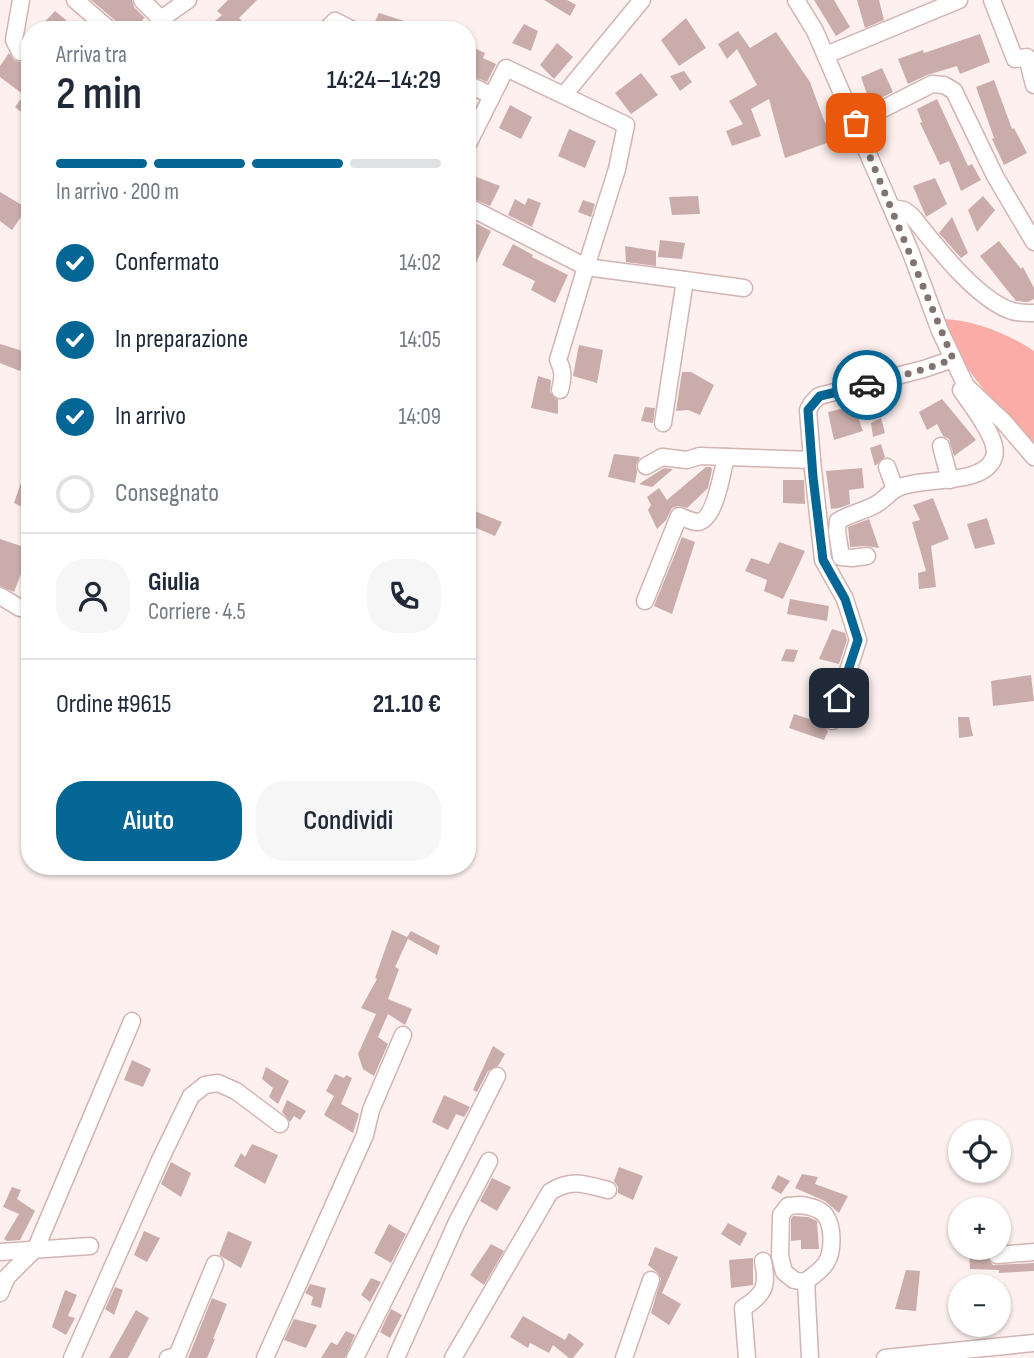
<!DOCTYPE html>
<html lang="it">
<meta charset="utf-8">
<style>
:root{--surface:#fff;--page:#f6f6f7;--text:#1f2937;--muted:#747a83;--line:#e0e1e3;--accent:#046695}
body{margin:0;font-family:"Sofia Sans Condensed",sans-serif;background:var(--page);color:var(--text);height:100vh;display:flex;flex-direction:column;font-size:26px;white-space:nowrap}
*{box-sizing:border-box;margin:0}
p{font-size:23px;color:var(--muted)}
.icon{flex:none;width:38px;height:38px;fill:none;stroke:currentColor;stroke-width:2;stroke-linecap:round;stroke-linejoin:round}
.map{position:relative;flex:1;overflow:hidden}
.drawer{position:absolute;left:21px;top:21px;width:455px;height:854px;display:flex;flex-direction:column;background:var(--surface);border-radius:28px;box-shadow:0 2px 5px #0004}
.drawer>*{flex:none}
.controls{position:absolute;left:948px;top:1120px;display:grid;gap:14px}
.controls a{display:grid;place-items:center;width:63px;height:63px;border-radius:50%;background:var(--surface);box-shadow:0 2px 5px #0004;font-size:35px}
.pin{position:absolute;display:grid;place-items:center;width:60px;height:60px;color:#fff;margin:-30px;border-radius:14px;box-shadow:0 4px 10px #0006}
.courier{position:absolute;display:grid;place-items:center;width:70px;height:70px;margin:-35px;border:5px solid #046695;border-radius:50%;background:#fff;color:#222;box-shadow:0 2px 9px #0007}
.headline em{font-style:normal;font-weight:600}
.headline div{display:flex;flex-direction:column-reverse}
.headline{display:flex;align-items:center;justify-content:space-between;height:119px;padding:0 35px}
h1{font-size:46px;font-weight:600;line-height:52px}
.bar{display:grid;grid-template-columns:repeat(4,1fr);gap:10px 7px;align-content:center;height:84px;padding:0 35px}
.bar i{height:9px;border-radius:5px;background:var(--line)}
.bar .selected{background:var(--accent)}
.bar p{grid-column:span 4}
.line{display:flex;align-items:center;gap:18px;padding:0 35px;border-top:2px solid var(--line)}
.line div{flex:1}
.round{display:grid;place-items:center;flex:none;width:74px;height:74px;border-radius:28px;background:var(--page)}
ol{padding:0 35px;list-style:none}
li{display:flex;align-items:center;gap:21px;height:77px}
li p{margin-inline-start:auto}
li .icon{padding:7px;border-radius:50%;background:var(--accent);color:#fff;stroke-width:4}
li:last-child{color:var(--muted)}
li i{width:38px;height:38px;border:4px solid var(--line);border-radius:50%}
.button{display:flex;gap:14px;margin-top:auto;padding:14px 35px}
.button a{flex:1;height:80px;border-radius:28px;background:var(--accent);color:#fff;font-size:28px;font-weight:600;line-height:80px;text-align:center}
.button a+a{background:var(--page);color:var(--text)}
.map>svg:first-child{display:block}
</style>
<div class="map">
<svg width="1034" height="1358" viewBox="0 0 1034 1358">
<rect width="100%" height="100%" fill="#fdf0ef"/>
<path fill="#fbaca7" d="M 941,319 C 972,319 1009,334 1034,351 L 1034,445 L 984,390 L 961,360 Z"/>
<g fill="#caadab">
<polygon points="91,0 132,0 134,7 145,18 142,20 153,30 120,30 117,22"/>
<polygon points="228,0 257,0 239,18 251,30 204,30 222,15 217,11"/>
<polygon points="544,0 567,0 576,5 570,16"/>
<polygon points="814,0 834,0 850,27 836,36"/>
<polygon points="857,0 879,0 884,20 865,28"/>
<polygon points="55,11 66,20 59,30 37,30"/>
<polygon points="379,13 423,27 423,30 371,30"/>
<polygon points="686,18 706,48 679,66 661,40"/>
<polygon points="524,24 538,31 531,51 512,43"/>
<polygon points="738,31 750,48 776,32 810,82 825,123 831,120 838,139 785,158 769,99 751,109 761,136 732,146 726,131 743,124 729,101 757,85 737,49 727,59 718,44"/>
<polygon points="980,34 990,62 960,74 957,66 927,75 908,84 898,59 923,50 924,53"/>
<polygon points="557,43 573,57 554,79 540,65"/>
<polygon points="472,47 485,53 483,58 496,64 487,82 467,74 467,60"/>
<polygon points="9,53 14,60 19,62 25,61 30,55 30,119 15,107 24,95 0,77 0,66"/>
<polygon points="882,68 893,92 870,103 861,77"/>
<polygon points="684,71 692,82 680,91 670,76"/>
<polygon points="641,73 658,95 631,114 615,93"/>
<polygon points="994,80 1012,129 1014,128 1027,153 1004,165 992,139 994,138 976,87"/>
<polygon points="937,99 968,166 972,164 981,180 961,191 949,161 940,165 920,123 922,122 917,109"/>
<polygon points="510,105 532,117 521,139 499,128"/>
<polygon points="569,129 596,141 585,168 558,156"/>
<polygon points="474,176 500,186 490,206 467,196"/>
<polygon points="935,178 947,204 926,217 913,186"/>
<polygon points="0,192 27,208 12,230 0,221"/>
<polygon points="698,196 700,214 672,215 669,197"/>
<polygon points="983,196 995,210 977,232 968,210"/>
<polygon points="528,198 541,203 532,227 508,215 515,199 525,205"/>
<polygon points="583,200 595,204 591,217 578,212"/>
<polygon points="952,217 968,253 961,258 939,233"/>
<polygon points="470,220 491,231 475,265 467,260 467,226"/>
<polygon points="660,240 685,243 682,259 658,257"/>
<polygon points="999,241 1021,269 1023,267 1034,288 1034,299 1028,302 1016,301 980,256"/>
<polygon points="513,244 533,255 532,257 568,275 555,303 531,290 535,281 502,265"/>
<polygon points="625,246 656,251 656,266 626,262"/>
<polygon points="0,344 26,352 20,371 0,363"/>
<polygon points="579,345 603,350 597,383 573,376"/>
<polygon points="682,372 691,372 714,385 700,415 688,410 676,411"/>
<polygon points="538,376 551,380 550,392 558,400 558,414 531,408"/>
<polygon points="942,399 976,440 954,456 949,439 943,436 937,424 927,430 919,412"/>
<polygon points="854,406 863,431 834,440 828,412"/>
<polygon points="645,407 655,408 653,423 641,421"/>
<polygon points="881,418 885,433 873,437 871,423"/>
<polygon points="881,444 885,457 875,466 870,448"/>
<polygon points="614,454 640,457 636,465 637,472 635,483 608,477"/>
<polygon points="28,462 30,462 30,511 14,503"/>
<polygon points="706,467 711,467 712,470 708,488 687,508 678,506 672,508 666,520 657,529 648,510 651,505 647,497 659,488 667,500"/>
<polygon points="664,468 673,469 652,487 639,484"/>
<polygon points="862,468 864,488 849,490 850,504 839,508 831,509 826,471"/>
<polygon points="783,480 804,480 805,504 783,503"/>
<polygon points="933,498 949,539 931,546 936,587 919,589 918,573 926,571 912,522 920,520 913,505"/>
<polygon points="467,508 502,522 495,536 467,524"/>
<polygon points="987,518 995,544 975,549 967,524"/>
<polygon points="869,519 879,548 866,546 850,547 848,527"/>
<polygon points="682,537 695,542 672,614 654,606"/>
<polygon points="0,539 30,549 30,569 24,566 14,592 0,586"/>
<polygon points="779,542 805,551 783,599 764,591 767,580 745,571 751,558 769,564"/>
<polygon points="790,599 829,606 827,621 787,614"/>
<polygon points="832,629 845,633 847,640 839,664 819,659"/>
<polygon points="786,649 798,650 794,662 781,661"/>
<polygon points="1031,675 1034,701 993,706 991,681"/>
<polygon points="794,714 822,723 828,731 824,740 789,728"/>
<polygon points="958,717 969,717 973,736 959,738"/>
<polygon points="392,930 407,937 411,931 440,946 437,955 408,939 395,967 399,969 388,999 412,1009 405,1025 388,1014 378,1037 388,1044 374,1076 363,1069 358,1054 376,1014 361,1008 377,979 375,978"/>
<polygon points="493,1046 505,1054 498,1066 488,1071 477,1092 473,1090"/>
<polygon points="132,1060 151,1069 143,1087 124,1080"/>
<polygon points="266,1067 289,1081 278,1104 269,1097 273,1088 262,1079"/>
<polygon points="335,1074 344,1078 346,1075 352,1078 341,1104 359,1114 353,1133 324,1115 334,1096 326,1091"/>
<polygon points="444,1095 470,1107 464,1117 456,1114 448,1130 432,1122"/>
<polygon points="287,1100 306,1111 300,1120 294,1116 290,1122 282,1112"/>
<polygon points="252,1144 278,1155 265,1184 234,1166 241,1153 245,1157"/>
<polygon points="171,1162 191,1173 181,1197 161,1184"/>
<polygon points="619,1167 643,1176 633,1200 618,1193 618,1187 614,1181"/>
<polygon points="802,1174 818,1177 815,1184 848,1196 839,1213 825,1201 795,1188"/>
<polygon points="778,1175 790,1181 781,1194 771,1188"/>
<polygon points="492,1178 511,1187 497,1211 480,1201"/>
<polygon points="12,1187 21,1190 17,1199 35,1211 20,1240 7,1241 4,1239 19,1214 3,1207"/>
<polygon points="793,1216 808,1217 817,1221 819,1249 801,1249 801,1240 791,1241 791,1219"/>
<polygon points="728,1223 747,1233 740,1246 721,1234"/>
<polygon points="389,1224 406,1234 391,1263 374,1253"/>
<polygon points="144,1231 160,1238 147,1262 134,1255"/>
<polygon points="228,1231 252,1242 241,1268 219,1255"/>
<polygon points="491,1244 504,1251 484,1285 470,1275"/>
<polygon points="655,1247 678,1257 662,1293 681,1304 669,1325 651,1313 661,1279 658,1273 648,1265"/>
<polygon points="969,1248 990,1248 987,1257 993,1265 1034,1263 1034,1271 999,1273 999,1270 970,1269"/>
<polygon points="753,1258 753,1285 731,1288 729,1260"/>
<polygon points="906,1270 920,1271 916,1311 895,1309"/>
<polygon points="371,1278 381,1282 370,1302 361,1295"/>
<polygon points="310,1284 326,1288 321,1308 311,1305 313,1297 305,1293"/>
<polygon points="115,1287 123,1290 114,1315 105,1309"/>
<polygon points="65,1290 77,1295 68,1316 75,1318 66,1335 52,1327"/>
<polygon points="212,1298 227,1304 213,1339 215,1339 207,1358 188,1358"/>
<polygon points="391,1309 402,1315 390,1338 380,1332"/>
<polygon points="136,1310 149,1318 128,1358 109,1358"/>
<polygon points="523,1316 565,1340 569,1333 584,1344 573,1358 569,1358 553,1345 549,1353 530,1343 528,1348 510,1337"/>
<polygon points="294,1319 317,1325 306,1348 284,1340"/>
<polygon points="346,1331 355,1335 345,1358 321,1358 331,1342 337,1345"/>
</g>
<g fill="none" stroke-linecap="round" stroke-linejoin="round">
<g stroke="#d2b4b2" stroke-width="19">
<g id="minor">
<polyline points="75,0 110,30"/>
<polyline points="142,0 161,19 188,0"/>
<polyline points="796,0 815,31 911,253 940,331 966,386 1004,422 1034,457"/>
<polyline points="992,0 1015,59 1027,57 1034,85"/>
<polyline points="326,30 335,21 353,30"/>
<polyline points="20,52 14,40 21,0"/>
<polyline points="826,55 959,0"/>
<polyline points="467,84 491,95"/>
<polyline points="564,95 642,0"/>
<polyline points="855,123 932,84 944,85 954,91 995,176 1034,242"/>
<polyline points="467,146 506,68 626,125 617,169 586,267 467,206"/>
<path d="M 892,208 L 904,210 L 912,216 C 934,244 977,300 1012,311 C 1019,313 1027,313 1034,313"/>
<polyline points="685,280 744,288"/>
<path d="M 560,390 C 563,378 564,371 558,360 L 586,267 L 685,280 L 663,423"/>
<polyline points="941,446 950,480"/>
<polyline points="812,460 808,410 812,403 819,396 924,369 953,359"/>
<polyline points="646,466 662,457 687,460 700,456 812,460 823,560 845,599 858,640 832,721"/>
<polyline points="887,467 895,489"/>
<path d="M 867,556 L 852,558 L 841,557 L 837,531 L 838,521 C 849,514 861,512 873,506 C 882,502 887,495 894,490 C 917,475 984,488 994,457 C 1000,440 971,405 961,390"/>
<polyline points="0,596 20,608"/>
<path d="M 645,601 L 679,516 C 684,518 691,521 696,522 C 715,523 722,472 726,457"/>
<path d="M 800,1205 C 809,1206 819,1208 825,1215 C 834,1227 833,1252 826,1263 C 821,1271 812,1276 805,1282 L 794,1280 L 784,1272 L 780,1256 L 781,1215 L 788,1206 Z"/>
<polyline points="0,1252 90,1246"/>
<polyline points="997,1255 1034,1252"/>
<polyline points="806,1281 810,1358"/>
<polyline points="0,1293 7,1277 36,1248 132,1021"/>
<polyline points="72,1358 160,1160 191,1096 205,1085 218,1083 236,1091 280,1124"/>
<polyline points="168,1358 177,1356 215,1264"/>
<polyline points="265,1358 365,1135 371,1110 403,1035"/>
<polyline points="355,1358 497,1076"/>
<polyline points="396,1358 457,1222 489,1161"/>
<path d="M 453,1358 L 550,1192 C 571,1178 585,1184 608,1190"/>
<polyline points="624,1358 651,1280"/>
<path d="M 747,1358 L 743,1308 C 765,1294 768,1286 763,1261"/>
<polyline points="885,1358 1034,1343"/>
</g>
</g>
<use href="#minor" stroke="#fff" stroke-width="16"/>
</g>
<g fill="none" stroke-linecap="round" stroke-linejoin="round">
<polyline stroke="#807372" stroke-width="7" stroke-dasharray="0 12.6" points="856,123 953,359 925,369 867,385"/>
<polyline stroke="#046695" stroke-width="9" points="839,698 858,640 845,599 823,560 813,477 808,410 820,396 867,385"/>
</g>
</svg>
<div class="controls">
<a><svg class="icon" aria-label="locate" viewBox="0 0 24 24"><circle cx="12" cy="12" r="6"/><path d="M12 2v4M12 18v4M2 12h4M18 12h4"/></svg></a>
<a>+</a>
<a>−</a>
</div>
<div class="pin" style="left:856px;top:123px;background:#ea580c"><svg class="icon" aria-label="bag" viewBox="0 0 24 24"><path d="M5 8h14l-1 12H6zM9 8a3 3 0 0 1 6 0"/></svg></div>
<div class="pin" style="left:839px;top:698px;background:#1f2937"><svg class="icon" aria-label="home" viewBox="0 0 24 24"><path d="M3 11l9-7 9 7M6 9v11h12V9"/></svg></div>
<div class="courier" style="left:867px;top:385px"><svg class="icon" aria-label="car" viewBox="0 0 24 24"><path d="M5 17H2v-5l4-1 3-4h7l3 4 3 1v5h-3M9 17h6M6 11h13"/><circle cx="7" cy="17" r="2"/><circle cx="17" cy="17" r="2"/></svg></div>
<section class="drawer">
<div class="headline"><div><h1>2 min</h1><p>Arriva tra</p></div><em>14:24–14:29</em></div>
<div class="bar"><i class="selected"></i><i class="selected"></i><i class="selected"></i><i></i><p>In arrivo · 200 m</p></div>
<ol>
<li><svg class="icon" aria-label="check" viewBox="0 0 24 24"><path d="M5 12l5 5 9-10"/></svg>Confermato<p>14:02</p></li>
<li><svg class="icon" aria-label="check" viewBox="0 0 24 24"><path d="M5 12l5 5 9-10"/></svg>In preparazione<p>14:05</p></li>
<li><svg class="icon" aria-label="check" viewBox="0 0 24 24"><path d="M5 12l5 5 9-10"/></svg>In arrivo<p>14:09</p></li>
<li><i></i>Consegnato</li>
</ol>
<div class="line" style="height:126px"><a class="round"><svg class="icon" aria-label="person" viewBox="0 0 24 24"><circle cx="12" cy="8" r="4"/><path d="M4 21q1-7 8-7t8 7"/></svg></a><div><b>Giulia</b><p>Corriere · 4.5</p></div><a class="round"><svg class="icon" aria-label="phone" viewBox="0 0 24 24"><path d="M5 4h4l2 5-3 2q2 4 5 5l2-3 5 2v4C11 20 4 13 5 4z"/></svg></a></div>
<div class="line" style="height:91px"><div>Ordine #9615</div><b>21.10 €</b></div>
<div class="button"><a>Aiuto</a><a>Condividi</a></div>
</section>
</div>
